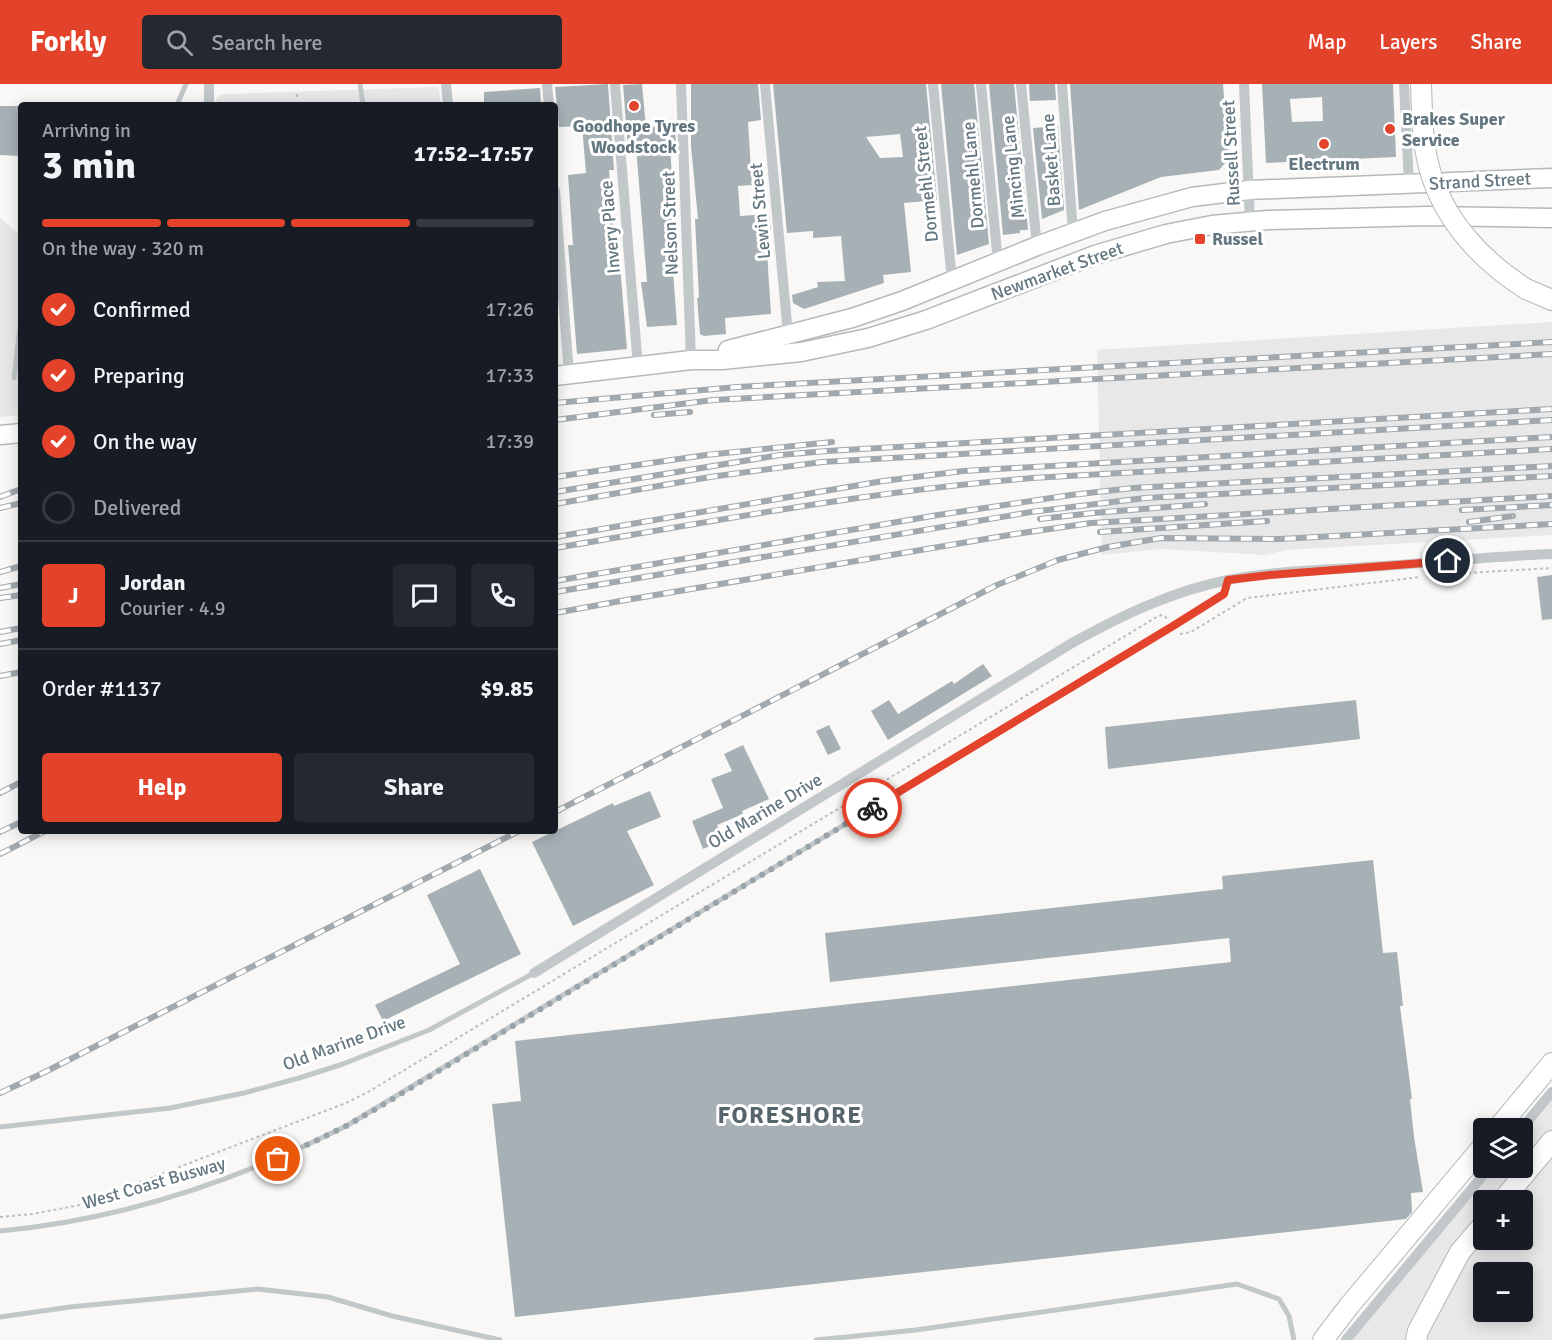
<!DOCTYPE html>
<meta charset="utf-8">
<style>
:root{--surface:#171b24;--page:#242831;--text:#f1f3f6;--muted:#9ea1a6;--line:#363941;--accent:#e4432b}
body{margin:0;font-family:Signika,sans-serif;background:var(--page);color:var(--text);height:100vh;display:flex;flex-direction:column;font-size:22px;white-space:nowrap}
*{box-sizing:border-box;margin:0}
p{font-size:20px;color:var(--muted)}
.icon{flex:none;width:33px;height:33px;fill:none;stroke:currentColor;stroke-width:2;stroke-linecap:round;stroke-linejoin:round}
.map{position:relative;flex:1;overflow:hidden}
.panel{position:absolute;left:18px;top:18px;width:540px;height:732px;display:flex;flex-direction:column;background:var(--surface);border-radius:6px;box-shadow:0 3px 15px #0003}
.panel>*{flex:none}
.tools{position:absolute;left:1473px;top:1034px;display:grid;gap:12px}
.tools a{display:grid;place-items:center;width:60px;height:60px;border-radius:6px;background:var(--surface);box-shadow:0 3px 15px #0003;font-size:30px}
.pin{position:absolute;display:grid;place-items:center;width:51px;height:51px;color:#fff;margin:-26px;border:3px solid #fff;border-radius:50%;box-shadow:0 2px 6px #0007}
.courier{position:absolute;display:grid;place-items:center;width:60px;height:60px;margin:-30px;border:4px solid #e4432b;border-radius:50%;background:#fff;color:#222;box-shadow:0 2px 8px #0007}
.overview em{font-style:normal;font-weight:700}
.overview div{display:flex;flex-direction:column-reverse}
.overview{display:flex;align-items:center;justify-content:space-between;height:102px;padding:0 24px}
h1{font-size:39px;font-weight:700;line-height:45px}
.bar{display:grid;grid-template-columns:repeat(4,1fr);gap:9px 6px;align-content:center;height:72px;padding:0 24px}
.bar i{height:8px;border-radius:4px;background:var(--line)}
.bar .on{background:var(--accent)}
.bar p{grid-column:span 4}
.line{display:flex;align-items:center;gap:15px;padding:0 24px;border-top:2px solid var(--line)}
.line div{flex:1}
.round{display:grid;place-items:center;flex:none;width:63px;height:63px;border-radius:6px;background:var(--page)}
ol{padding:0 24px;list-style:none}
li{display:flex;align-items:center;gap:18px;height:66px}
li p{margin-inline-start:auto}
li .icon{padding:6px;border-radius:50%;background:var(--accent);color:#fff;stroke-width:4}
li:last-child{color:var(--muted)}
li i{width:33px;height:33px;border:3px solid var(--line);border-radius:50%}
.action{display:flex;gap:12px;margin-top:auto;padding:12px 24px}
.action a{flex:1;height:69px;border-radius:6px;background:var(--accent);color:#fff;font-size:24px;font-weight:700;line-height:69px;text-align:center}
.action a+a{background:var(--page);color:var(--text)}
header{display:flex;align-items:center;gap:36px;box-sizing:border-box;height:84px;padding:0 30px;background:var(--accent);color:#fff}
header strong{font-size:28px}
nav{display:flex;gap:33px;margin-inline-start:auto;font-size:21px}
.search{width:420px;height:54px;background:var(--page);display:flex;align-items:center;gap:15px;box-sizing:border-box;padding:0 21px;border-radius:6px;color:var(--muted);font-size:22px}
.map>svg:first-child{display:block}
</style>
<header>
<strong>Forkly</strong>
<div class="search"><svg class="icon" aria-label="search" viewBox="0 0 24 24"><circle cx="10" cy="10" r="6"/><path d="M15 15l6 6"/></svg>Search here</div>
<nav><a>Map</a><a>Layers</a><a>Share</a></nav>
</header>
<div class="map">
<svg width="1552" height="1256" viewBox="0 0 1552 1256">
<rect width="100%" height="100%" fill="#f9f8f6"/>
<g fill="#e7e8e7" fill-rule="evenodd">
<polygon points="437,3 439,5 441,21 215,21 217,14 224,10"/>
<polygon points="0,134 21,152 21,331 0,333"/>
<polygon points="1552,238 1552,451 1285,466 1266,471 1160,465 1102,471 1097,266"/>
<path d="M 1552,1013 L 1552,1256 L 1350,1256 L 1494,1083 L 1522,1083 L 1523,1049 ZM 1484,1116 L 1522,1116 L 1522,1155 L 1484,1155 ZM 1484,1188 L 1522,1188 L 1522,1227 L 1484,1227 Z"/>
</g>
<g fill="#a7b1b5" fill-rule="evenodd">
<polygon points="608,0 614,86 609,86 614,158 618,158 627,265 577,270 568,161 573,161 568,91 586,89 584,65 582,42 559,43 555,3"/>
<polygon points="642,0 646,43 675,42 676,62 670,63 673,106 673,129 671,129 674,173 672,173 677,241 647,243 641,198 647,198 636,63 628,64 623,1"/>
<polygon points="691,0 758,0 761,36 748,38 752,101 738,102 740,132 769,130 771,146 761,146 762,168 767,168 771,230 725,234 726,250 704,252 700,250 697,214 699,214 695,135 698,135 691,62"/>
<path d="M 773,0 L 926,0 L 937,116 L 904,119 L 911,188 L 883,191 L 884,199 L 804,225 L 793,219 L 792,211 L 818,203 L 817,198 L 845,197 L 841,152 L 813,154 L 813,147 L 787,149 ZM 900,50 L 903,73 L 880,74 L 866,53 Z"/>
<polygon points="941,0 974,0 989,160 957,171"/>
<polygon points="989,0 1014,0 1028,146 1020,146 1020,149 1003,151"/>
<polygon points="1029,0 1055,0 1056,16 1030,17"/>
<polygon points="1070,0 1223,0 1229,75 1219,86 1161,93 1079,126"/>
<path d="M 1262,0 L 1393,0 L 1396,73 L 1266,79 ZM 1322,13 L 1323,37 L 1292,38 L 1290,15 Z"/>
<polygon points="540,4 541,21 484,21 484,8"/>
<polygon points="0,22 21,22 21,72 0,71"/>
<polygon points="1058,42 1064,126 1042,135 1033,44"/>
<polygon points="1552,491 1552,535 1542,536 1537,493"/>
<polygon points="983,580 992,592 888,656 871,627 889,616 898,630 952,597 954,600"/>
<polygon points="1356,616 1360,655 1108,685 1105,643"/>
<polygon points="829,641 841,665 828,671 816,647"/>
<polygon points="743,661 769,715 742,727 743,730 717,741 724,756 703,765 692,737 723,724 711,695 732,687 724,670"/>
<polygon points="650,707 661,733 627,747 654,801 573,842 532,758 613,719 614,722"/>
<polygon points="1373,776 1383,869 1397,868 1403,922 1400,922 1412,1015 1410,1015 1414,1053 1423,1108 1411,1109 1412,1128 1406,1135 515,1233 492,1020 521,1017 515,957 1231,878 1229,854 830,898 825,849 1223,805 1222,792"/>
<polygon points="480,785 521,870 383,937 375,921 460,880 427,811"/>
</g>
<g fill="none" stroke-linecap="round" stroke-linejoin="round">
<g stroke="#b3b9bc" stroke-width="21">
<g id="primary">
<polyline points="728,266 852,234 902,217 1037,162 1105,137 1192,113 1249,106 1552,94"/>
<polyline points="555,292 691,276 722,276 801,268 868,254 926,236 1095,171 1166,150 1212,141 1268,136 1428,132 1552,134"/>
<polyline points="0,351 21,349"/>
</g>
</g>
<g stroke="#b3b8bb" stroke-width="22">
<g id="highway">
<polyline points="1526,205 1552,216"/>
<polyline points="1498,1044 1552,979"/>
<polyline points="1503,1116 1552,1057"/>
<polyline points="1323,1256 1349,1222 1484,1061"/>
<polyline points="1416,1256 1418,1247 1460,1168 1484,1140"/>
</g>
</g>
<g stroke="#bcbfc1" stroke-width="2" stroke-dasharray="3 3" stroke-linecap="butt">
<polyline points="297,10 297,16"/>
<polyline points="1450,490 1552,484"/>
<polyline points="1180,550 1191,548 1247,514 1420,493"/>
<polyline points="0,1133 32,1130 80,1121 346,1019 368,1008 1155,534 1161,531 1167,534"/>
</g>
<g stroke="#c2c7ca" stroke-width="5">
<polyline points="360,0 363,21"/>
<polyline points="177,21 186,0"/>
<polyline points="14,294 21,235"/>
<polyline points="0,1043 170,1024 244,1009 299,994 343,980 429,946 534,889"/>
<path d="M 0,1147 C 123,1136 239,1096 348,1041 L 1173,542 L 1224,510 L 1228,496"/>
<polyline points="0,1233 70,1223 258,1205 328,1213 392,1232 500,1256"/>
<polyline points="816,1256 916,1246 1237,1200 1279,1215 1289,1232 1294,1256"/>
</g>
<g stroke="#c2c7ca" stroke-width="10">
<polyline points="446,0 448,21"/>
<polyline points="547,0 549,21"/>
<polyline points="615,0 638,283"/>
<polyline points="681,0 691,276"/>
<polyline points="765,0 788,251"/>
<polyline points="933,0 952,197"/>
<polyline points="981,0 998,179"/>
<polyline points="1021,0 1037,162"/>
<polyline points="1062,0 1073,149"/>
<polyline points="1244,0 1250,137"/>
<polyline points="1404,0 1409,100"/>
<polyline points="209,21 209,0"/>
<polyline points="555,107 569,290"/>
<path d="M 534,889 L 1072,559 C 1121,532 1172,507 1228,496 C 1279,486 1332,486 1383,482 C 1439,478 1496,472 1552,470"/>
<polyline points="1522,1044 1552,1008"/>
<polyline points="1346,1256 1490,1083"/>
</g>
<use href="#primary" stroke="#fff" stroke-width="18"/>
<use href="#highway" stroke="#fff" stroke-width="20"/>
<g stroke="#a1a9ae" stroke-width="6">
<g id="rail">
<polyline points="555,319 737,303 1552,258"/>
<polyline points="654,331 690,328"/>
<polyline points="555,336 713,316 1552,270"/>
<polyline points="555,393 706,371 832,358"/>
<polyline points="555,408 780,371 827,367 1552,325"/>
<polyline points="0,413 21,405"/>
<polyline points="555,420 710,393 822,378 1552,336"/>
<polyline points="0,424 21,419"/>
<polyline points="1462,426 1552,421"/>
<polyline points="1040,435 1093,429 1205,420"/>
<polyline points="1469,438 1513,432"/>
<polyline points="1100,448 1267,437"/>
<polyline points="555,453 883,397 963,387 1552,353"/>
<path d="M 555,464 C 714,437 871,407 1032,394 L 1552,365"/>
<polyline points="0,488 21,482"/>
<polyline points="555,497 938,431 1071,411 1133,404 1226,399 1552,382"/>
<polyline points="0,504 21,500"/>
<polyline points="555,508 1031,428 1145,414 1552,392"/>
<polyline points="0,514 21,511"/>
<polyline points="555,529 626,516 1015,450 1091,439 1552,412"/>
<polyline points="0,548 21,544"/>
<polyline points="0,560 21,556"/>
<polyline points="0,592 21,588"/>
<polyline points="0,709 21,698"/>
<polyline points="555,728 997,501 1058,476 1108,463 1161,454 1280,455 1552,440"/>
<polyline points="0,748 21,738"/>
<polyline points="0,770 45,747"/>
<polyline points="0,1009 43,989 519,747"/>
</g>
</g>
<use href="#rail" stroke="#fff" stroke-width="4" stroke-dasharray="11" stroke-linecap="butt"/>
<g stroke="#b3b8bb" stroke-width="22" stroke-linecap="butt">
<path id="highway-bridge" d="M 1421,0 C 1422,28 1422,56 1429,83 C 1443,136 1482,177 1526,205"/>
</g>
<use href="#highway-bridge" stroke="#fff" stroke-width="20"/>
</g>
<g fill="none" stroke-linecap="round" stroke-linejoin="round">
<polyline stroke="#98a4aa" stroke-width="6" stroke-dasharray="0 10.8" points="278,1075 348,1041 381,1022 872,724"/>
<polyline stroke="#e4432b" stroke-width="8" points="872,724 1173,542 1224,510 1228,496 1270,491 1448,477"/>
</g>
<g fill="#e4432b" stroke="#fff" stroke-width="2">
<circle cx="634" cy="22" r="6"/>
<circle cx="1390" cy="45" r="6"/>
<circle cx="1324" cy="60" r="6"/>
<rect x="1194" y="149" width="12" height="12" rx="3"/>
</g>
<g text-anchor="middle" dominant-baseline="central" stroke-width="6" stroke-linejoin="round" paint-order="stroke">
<g font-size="18" font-weight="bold" fill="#647781" stroke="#fff" text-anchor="start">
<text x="1402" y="35">Brakes Super<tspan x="1402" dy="21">Service</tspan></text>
<text x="634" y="42" text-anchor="middle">Goodhope Tyres<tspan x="634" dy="21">Woodstock</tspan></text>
<text x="1324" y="80" text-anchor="middle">Electrum</text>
<text x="1212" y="155">Russel</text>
</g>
<g font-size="18" fill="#647781" stroke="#fff">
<text transform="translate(1231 69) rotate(-93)">Russell Street</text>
<text transform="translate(1051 76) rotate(-94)">Basket Lane</text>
<text transform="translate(1013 83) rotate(-96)">Mincing Lane</text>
<text transform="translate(973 91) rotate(-95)">Dormehl Lane</text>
<text transform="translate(1480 97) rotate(-3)">Strand Street</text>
<text transform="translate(926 100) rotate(-96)">Dormehl Street</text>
<text transform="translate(760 127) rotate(-95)">Lewin Street</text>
<text transform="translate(670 139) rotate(-92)">Nelson Street</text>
<text transform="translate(610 143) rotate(-95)">Invery Place</text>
<text transform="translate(1057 187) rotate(-20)">Newmarket Street</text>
<text transform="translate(765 727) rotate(-31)">Old Marine Drive</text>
<text transform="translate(344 959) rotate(-20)">Old Marine Drive</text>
<text transform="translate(154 1099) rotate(-16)">West Coast Busway</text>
</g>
<g font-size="24" font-weight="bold" letter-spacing="1.5" fill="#56656c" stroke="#fff">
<text x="790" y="1031">FORESHORE</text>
</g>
</g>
</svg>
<div class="tools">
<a><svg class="icon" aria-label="layers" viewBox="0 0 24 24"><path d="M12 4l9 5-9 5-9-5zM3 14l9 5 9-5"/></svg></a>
<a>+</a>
<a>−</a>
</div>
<div class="pin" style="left:278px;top:1075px;background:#ea580c"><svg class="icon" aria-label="bag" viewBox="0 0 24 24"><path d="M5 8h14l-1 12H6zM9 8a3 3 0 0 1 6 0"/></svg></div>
<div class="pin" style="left:1448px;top:477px;background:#1f2937"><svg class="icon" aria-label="home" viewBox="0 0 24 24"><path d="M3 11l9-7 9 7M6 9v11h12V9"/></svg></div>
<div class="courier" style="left:872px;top:724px"><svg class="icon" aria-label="bike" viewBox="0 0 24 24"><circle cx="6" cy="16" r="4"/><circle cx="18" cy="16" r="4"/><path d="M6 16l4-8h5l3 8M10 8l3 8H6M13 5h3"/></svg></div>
<section class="panel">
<div class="overview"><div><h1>3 min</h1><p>Arriving in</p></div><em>17:52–17:57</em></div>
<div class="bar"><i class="on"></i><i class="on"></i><i class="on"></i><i></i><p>On the way · 320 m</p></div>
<ol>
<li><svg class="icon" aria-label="check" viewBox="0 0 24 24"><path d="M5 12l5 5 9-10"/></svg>Confirmed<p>17:26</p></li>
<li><svg class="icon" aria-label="check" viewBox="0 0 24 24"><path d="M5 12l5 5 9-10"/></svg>Preparing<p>17:33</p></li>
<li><svg class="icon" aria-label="check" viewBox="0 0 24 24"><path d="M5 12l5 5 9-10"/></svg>On the way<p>17:39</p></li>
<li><i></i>Delivered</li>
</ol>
<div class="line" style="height:108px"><b class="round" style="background:var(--accent);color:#fff">J</b><div><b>Jordan</b><p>Courier · 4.9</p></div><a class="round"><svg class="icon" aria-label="chat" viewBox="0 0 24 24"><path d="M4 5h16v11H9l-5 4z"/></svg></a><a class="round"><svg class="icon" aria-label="phone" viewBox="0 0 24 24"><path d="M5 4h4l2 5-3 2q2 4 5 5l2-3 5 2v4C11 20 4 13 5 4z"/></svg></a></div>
<div class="line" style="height:78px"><div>Order #1137</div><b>$9.85</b></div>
<div class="action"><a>Help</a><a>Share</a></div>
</section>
</div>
